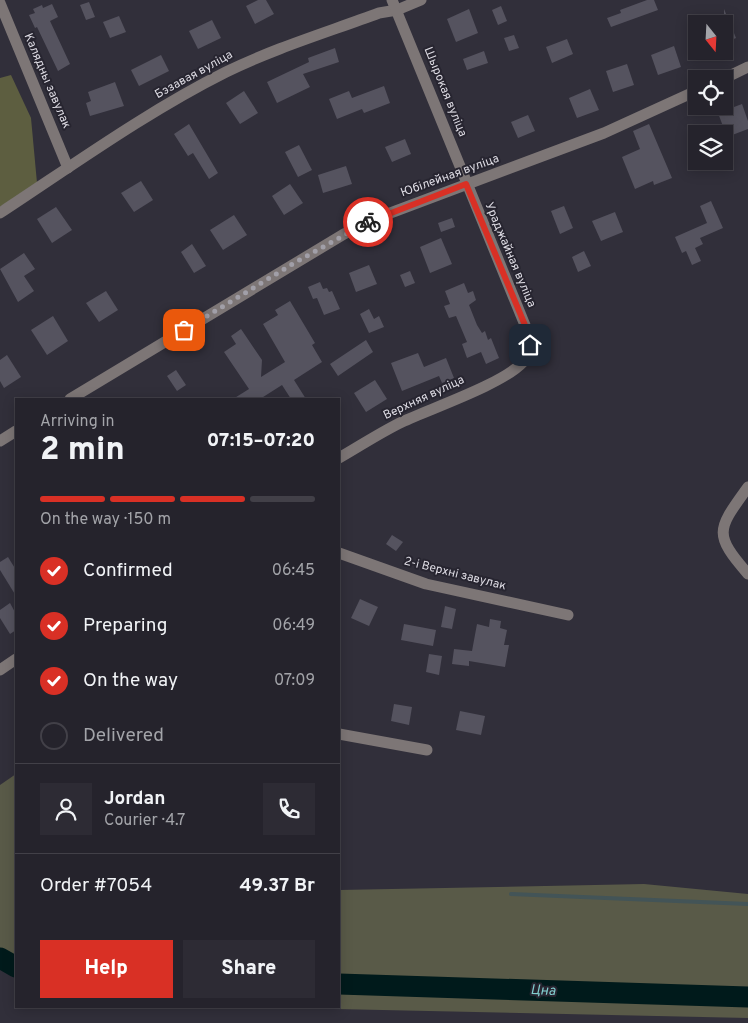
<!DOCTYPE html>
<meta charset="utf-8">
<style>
:root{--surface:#25232c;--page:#2d2b34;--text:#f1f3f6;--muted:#a3a4a9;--line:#424048;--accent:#d93025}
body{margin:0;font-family:Overpass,sans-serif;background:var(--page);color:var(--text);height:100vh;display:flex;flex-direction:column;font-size:19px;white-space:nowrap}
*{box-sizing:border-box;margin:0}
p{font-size:16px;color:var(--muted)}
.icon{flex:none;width:28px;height:28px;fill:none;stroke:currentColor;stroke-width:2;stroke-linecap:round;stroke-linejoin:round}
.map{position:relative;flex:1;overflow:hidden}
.side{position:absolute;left:15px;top:398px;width:325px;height:610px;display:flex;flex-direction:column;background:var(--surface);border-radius:0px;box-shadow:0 2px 12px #0003,0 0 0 1px var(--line)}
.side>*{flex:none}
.needle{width:32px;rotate:162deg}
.buttons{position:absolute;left:688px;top:15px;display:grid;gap:10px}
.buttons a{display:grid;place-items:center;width:45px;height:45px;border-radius:0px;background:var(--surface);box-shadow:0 2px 12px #0003,0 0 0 1px var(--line);font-size:25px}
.pin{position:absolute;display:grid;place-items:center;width:42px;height:42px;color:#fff;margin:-21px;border-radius:10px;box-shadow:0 2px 8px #0006}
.courier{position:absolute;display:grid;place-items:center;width:50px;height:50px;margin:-25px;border:4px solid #d93025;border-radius:50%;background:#fff;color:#222;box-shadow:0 1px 6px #0007}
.summary em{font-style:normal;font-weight:800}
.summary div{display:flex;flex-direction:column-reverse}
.summary{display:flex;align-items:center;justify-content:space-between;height:85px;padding:0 25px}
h1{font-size:32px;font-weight:800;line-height:38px}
.bar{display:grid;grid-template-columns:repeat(4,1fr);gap:8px 5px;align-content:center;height:60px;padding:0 25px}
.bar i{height:6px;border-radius:4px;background:var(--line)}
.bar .current{background:var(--accent)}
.bar p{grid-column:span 4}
.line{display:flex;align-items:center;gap:12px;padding:0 25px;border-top:1px solid var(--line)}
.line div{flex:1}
.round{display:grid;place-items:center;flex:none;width:52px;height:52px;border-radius:0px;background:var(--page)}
ol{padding:0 25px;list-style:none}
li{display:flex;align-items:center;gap:15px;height:55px}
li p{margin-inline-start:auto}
li .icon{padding:5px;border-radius:50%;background:var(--accent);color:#fff;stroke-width:4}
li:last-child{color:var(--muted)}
li i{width:28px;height:28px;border:2px solid var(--line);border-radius:50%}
.button{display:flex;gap:10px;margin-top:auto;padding:10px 25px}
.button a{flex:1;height:58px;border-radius:0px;background:var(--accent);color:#fff;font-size:20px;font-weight:800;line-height:58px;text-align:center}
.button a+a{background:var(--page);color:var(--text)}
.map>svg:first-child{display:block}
</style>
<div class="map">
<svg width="748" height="1023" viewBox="0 0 748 1023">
<rect width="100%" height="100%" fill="#312f3a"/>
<g fill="#595a48">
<polygon points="16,774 16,967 0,958 0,785"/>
<polygon points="644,884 748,894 748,1018 194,1006 339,1006 339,890"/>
</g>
<polygon fill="#5d5e40" points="11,75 31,118 37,183 0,207 0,78"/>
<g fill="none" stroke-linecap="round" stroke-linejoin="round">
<polyline stroke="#435457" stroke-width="4" points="511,894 748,904"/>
<g stroke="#001a1b" stroke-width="21">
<polyline points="0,958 16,967"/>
<polyline points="339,984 748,997"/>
</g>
</g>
<g fill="#55535f">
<polygon points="258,0 266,0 274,14 255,24 246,6"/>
<polygon points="647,0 654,0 658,10 611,27 607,18 621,13 620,10"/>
<polygon points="89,2 95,17 86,20 80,5"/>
<polygon points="52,4 58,17 50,21 70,64 58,71 37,27 35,28 29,15 35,13 33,9 42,5 43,8"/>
<polygon points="501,6 507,21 498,25 492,10"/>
<polygon points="469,9 478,33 456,42 447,19"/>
<polygon points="724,9 736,38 724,43"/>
<polygon points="119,16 126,32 110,38 103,22"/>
<polygon points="212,20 221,38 198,49 189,31"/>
<polygon points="514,35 519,48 509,51 504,38"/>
<polygon points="567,39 573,54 552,63 546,47"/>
<polygon points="674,46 681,67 658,75 651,55"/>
<polygon points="335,48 339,62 303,74 310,87 277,103 267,82 309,62 308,58"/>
<polygon points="484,51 488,63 467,70 463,59"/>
<polygon points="161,55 169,71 139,86 131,70"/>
<polygon points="627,64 634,85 613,92 606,71"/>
<polygon points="115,82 124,106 90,116 86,103 91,101 88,92"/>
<polygon points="384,86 390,103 364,113 362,109 337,119 329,99 349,91 352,98"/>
<polygon points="590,89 599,110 577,118 569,98"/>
<polygon points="244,91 258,113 240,124 226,103"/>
<polygon points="742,104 748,121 748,129 727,137 718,113"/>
<polygon points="528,115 535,131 518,138 511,122"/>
<polygon points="189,124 218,173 209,179 193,153 188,156 174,134"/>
<polygon points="649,124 672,178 654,185 653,181 635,189 622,157 640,149 633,131"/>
<polygon points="405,139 411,154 392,162 385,147"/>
<polygon points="299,145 312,170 298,177 285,152"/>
<polygon points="346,166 352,184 323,193 318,175"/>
<polygon points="141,181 153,200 134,212 121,193"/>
<polygon points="290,184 303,203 284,215 272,196"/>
<polygon points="711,201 723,228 700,238 703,244 695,248 701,261 692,265 686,251 682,253 675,237 707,223 700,206"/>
<polygon points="564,206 573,228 560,234 551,211"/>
<polygon points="56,207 72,230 52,243 37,219"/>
<polygon points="615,212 623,232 601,241 592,221"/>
<polygon points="234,215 247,235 223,250 210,230"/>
<polygon points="452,218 455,227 441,232 438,223"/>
<polygon points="441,238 452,264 430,273 420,247"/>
<polygon points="192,244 206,266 194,273 181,252"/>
<polygon points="584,251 591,266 578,272 572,257"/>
<polygon points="24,253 35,269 24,276 34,291 18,302 0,269"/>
<polygon points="369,265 377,284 356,292 349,273"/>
<polygon points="410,271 415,283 405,287 400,275"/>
<polygon points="320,282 323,289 327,288 329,292 332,291 340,309 324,315 317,298 313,299 308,287"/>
<polygon points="464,283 468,293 473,291 476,300 469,305 477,325 482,333 485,331 488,340 491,338 499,358 486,364 481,352 467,358 462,344 467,342 456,316 449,318 444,306 450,304 445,291"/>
<polygon points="106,291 118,310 99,322 86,303"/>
<polygon points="290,301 315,343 312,345 322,362 294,380 306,399 291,399 282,385 260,399 233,399 249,389 224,352 236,344 231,336 241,329 262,360 261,377 285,362 263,324 278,315 275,310"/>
<polygon points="369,309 374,319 379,316 384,327 369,333 360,314"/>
<polygon points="53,316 68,341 47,355 31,330"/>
<polygon points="366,340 373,352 338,376 330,364"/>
<polygon points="418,353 424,367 446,358 454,378 442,383 439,376 402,391 391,363"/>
<polygon points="7,355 21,377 4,388 0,381 0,360"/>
<polygon points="176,370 186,385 177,391 167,376"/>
<polygon points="375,380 387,399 366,412 354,393"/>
<polygon points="392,535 403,542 396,551 386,544"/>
<polygon points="8,557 16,570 16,596 0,570 0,562"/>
<polygon points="360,599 378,607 369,626 351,618"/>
<polygon points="10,603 16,614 16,630 10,634 0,618 0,610"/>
<polygon points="445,606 456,609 452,629 441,627"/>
<polygon points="490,619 501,621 500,628 507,630 504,645 509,645 505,667 469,661 469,666 452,664 454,649 472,651 477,624 489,627"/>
<polygon points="404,624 436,630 433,646 401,640"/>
<polygon points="429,654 442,656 439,675 426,672"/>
<polygon points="394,704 412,707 409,725 391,721"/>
<polygon points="460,711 485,716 481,735 456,730"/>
</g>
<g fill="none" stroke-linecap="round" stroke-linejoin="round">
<g stroke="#7d7676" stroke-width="11">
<polyline points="0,3 68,168"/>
<polyline points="723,79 748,67"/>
<path d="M 0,213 C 73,165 148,111 226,72 C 275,48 328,32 379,13 L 397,10 L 421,0"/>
<polyline points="70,399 344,234 377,218 604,133 696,91"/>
<polyline points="0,441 16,431"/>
<path d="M 339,458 C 360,446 381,432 402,422 C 432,408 503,384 523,362 C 532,352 529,342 527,330 L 392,0"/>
<path d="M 748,487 C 718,529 712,533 748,574"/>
<polyline points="339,553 426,584 568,615"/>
<polyline points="0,670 16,659"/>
<polyline points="339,734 427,750"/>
</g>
</g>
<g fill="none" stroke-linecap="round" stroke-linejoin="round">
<polyline stroke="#a19fa8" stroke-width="5" stroke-dasharray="0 9" points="184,330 296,262 368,222"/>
<polyline stroke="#d93025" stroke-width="6" points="368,222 466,184 527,330 530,345"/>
</g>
<g text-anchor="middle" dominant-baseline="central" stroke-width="4" stroke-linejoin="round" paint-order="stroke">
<g font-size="12" fill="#dedce4" stroke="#272530">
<text transform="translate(194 75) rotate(-29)">Бэзавая вуліца</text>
<text transform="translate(47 81) rotate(67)">Калядны завулак</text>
<text transform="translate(445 92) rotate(68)">Шырокая вуліца</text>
<text transform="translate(450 176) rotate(-20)">Юбілейная вуліца</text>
<text transform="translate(510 255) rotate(67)">Ураджайная вуліца</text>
<text transform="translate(424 398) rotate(-25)">Верхняя вуліца</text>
<text transform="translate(455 574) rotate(14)">2-і Верхні завулак</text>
</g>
<g font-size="14" font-style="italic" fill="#82cfd0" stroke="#272530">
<text transform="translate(543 991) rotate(2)">Цна</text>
</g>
</g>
</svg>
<div class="buttons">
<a><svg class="needle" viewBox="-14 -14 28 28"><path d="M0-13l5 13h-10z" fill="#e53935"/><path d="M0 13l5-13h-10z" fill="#a3a4a9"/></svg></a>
<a><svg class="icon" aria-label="locate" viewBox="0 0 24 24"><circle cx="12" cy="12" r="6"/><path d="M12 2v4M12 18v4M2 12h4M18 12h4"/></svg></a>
<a><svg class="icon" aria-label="layers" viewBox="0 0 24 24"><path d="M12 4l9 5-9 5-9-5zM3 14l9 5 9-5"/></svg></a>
</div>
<div class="pin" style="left:184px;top:330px;background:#ea580c"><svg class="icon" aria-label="bag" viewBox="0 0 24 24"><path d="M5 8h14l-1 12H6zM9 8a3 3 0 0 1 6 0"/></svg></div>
<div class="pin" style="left:530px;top:345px;background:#1f2937"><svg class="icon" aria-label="home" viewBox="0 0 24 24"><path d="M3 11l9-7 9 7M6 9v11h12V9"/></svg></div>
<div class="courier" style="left:368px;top:222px"><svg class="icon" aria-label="bike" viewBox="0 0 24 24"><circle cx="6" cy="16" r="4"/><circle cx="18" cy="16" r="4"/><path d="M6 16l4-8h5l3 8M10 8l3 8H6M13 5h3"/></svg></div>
<section class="side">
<div class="summary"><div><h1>2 min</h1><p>Arriving in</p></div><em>07:15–07:20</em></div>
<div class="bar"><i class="current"></i><i class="current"></i><i class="current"></i><i></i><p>On the way · 150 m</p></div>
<ol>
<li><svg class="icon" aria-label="check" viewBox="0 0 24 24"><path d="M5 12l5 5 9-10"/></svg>Confirmed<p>06:45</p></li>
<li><svg class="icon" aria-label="check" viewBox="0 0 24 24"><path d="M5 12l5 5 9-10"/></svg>Preparing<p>06:49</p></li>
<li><svg class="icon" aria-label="check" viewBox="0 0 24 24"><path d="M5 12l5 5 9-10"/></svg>On the way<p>07:09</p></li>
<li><i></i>Delivered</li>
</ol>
<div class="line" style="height:90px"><a class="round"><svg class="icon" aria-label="person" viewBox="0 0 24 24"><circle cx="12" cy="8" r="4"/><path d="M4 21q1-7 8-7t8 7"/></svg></a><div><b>Jordan</b><p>Courier · 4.7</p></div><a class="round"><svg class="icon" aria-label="phone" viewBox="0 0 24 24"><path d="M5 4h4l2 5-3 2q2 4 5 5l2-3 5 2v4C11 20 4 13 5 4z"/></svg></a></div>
<div class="line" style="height:65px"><div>Order #7054</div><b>49.37 Br</b></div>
<div class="button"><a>Help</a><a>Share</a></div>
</section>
</div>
